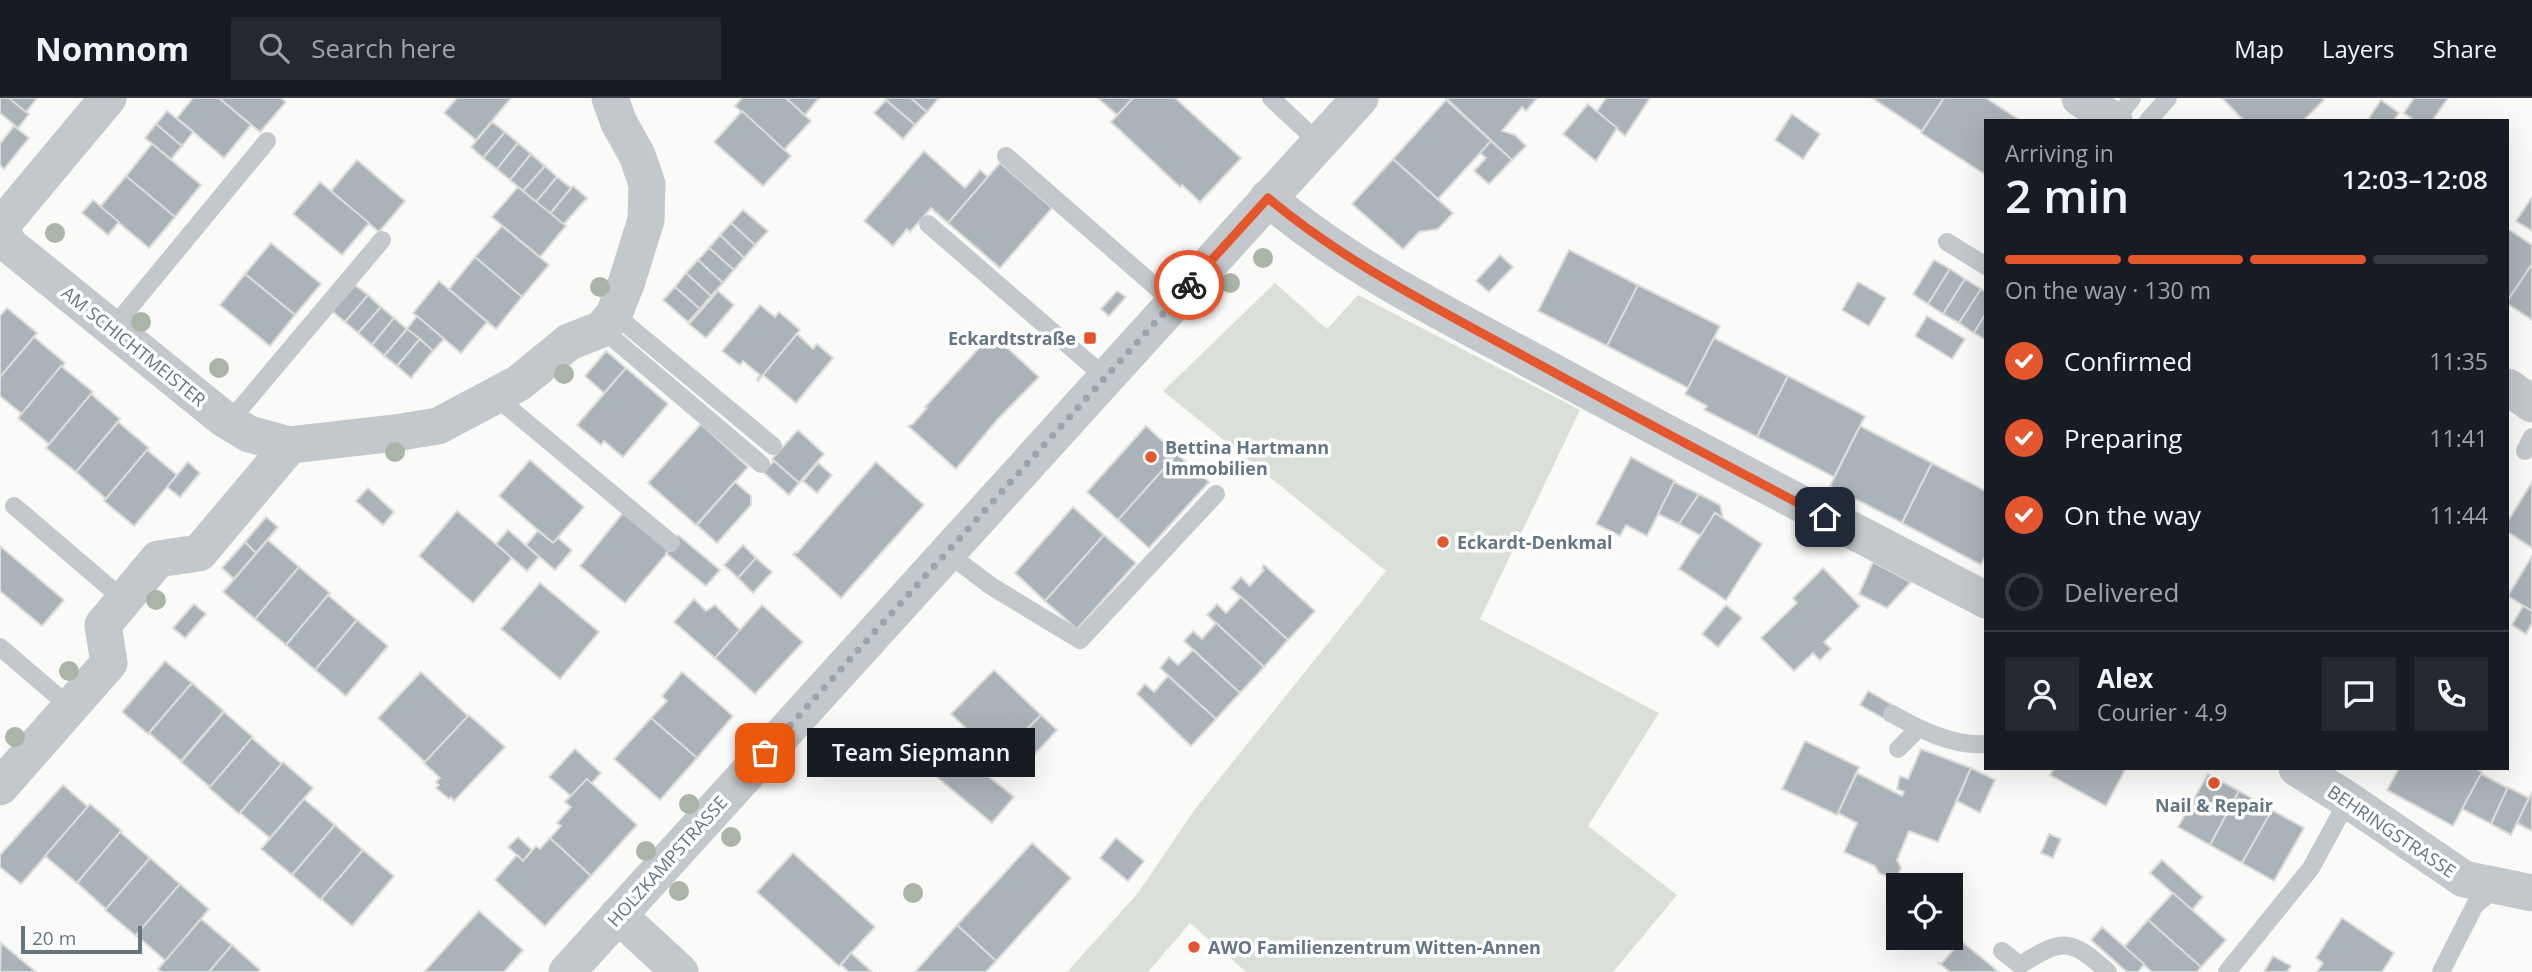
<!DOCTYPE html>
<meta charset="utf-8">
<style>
:root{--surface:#171b24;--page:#242831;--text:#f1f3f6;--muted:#9ea1a6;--line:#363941;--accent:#e4572e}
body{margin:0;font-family:"Open Sans",sans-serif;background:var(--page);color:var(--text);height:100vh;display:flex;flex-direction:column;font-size:26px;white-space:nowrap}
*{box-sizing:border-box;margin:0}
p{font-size:23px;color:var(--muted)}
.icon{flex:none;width:38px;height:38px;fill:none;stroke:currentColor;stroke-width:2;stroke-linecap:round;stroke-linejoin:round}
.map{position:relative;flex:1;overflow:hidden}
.side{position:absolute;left:1984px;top:21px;width:525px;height:651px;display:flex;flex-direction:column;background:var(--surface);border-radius:0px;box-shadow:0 7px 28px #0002}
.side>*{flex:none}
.tools{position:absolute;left:1886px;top:775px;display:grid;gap:14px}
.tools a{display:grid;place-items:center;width:77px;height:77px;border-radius:0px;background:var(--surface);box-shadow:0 7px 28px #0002;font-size:35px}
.scale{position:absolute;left:21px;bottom:18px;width:121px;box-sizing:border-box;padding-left:7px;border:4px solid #657683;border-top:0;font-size:19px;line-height:24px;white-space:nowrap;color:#657683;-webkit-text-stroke:5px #fff;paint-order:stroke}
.pin{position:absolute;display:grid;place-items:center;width:60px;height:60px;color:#fff;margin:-30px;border-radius:14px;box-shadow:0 4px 10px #0006}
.courier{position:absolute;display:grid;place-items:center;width:70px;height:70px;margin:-35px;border:5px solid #e4572e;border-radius:50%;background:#fff;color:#222;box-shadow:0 2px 9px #0007}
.bubble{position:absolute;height:49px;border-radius:0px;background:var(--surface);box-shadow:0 7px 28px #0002;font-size:23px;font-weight:600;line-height:49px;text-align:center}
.overview em{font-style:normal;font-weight:600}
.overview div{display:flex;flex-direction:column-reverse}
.overview{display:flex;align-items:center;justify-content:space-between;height:119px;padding:0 21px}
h1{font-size:46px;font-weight:600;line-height:52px}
.bar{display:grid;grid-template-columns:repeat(4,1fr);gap:10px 7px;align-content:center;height:84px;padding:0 21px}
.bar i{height:9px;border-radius:5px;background:var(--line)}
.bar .current{background:var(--accent)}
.bar p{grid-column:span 4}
.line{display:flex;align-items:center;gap:18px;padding:0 21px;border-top:2px solid var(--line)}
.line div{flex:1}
.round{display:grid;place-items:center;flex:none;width:74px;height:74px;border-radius:0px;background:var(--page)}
ol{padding:0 21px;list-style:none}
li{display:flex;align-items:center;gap:21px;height:77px}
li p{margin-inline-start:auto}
li .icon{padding:7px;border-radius:50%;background:var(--accent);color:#fff;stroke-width:4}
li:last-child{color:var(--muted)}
li i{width:38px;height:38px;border:4px solid var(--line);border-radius:50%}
header{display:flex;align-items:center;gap:42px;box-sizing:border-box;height:98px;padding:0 35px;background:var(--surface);border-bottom:2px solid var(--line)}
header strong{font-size:33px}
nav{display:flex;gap:38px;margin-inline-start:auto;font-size:24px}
.search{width:490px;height:63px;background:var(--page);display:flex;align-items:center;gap:18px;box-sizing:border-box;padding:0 24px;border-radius:0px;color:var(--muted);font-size:26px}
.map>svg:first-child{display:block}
</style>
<header>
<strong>Nomnom</strong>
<div class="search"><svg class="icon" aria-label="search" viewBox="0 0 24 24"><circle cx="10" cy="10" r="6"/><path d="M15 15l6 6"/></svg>Search here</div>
<nav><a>Map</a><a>Layers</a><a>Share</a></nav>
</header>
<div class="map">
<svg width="2532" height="874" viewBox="0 0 2532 874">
<rect width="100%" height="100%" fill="#fafaf8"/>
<polygon fill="#dadfd7" points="1275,185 1327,231 1358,197 1580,312 1480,521 1659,615 1588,728 1677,797 1613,874 1246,874 1190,825 1148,874 1067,874 1138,795 1195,711 1386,473 1163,293"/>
<g fill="#aab3b9" stroke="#dcdcda" stroke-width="2">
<polygon points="0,0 9,0 29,16 18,30 0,15"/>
<polygon points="9,0 37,0 26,14"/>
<polygon points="193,0 219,0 251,27 224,60 177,20"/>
<polygon points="219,0 281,0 286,4 260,34"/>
<polygon points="457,0 511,0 476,42 444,15"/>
<polygon points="742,0 786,0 811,23 784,52 735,8"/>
<polygon points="786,0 819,0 805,17"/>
<polygon points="887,0 911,0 927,14 915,27 886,2"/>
<polygon points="911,0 939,0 927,14"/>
<polygon points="1098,0 1133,0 1117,17"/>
<polygon points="1133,0 1175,0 1241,60 1200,104 1182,87 1180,89 1111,24"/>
<polygon points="1446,0 1537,0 1526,13 1522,9 1502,33 1515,37 1526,48 1512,62"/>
<polygon points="1606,0 1650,0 1625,38 1597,13"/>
<polygon points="1872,0 1944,0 1922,33"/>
<polygon points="1944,0 1986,0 2021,23 1986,23 1986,77 1921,35"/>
<polygon points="2222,0 2322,0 2324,2 2303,23 2244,23"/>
<polygon points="2414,0 2448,0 2432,23 2415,23 2404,15"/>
<polygon points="886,2 915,27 903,41 874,15"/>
<polygon points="1446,2 1491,43 1438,101 1393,61"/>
<polygon points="2381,2 2399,15 2393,23 2373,23 2369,20"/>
<polygon points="1588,6 1617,30 1596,63 1563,36"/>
<polygon points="167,13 193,34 182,48 156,26"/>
<polygon points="742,13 791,58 763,88 714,44"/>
<polygon points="1792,16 1820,36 1803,61 1775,42"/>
<polygon points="492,24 505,34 483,60 471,49"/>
<polygon points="156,26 182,48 171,61 145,40"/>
<polygon points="14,28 29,40 4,71 0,67 0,46"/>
<polygon points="505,34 518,45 497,71 483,60"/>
<polygon points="1491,43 1512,62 1489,86 1474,73 1486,60 1480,55"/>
<polygon points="518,45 531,56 510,82 497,71"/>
<polygon points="152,46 201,87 175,119 126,78"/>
<polygon points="924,53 965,90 980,72 988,79 948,125 931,110 910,134 907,131 893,148 864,123"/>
<polygon points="531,56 545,68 523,93 510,82"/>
<polygon points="1393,61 1453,115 1438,131 1419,134 1403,151 1352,106"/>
<polygon points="357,62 405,103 379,134 331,93"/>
<polygon points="1000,65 1052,110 1000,170 948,125"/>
<polygon points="545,68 557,79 536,104 523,93"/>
<polygon points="126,78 175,119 149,150 100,109"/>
<polygon points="557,79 571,90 550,116 536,104"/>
<polygon points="320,84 369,125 342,157 293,116"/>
<polygon points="573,88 587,100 563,127 550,116"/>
<polygon points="518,89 566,128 540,159 492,119"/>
<polygon points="2532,99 2532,133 2516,123"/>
<polygon points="93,102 119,124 108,137 82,115"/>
<polygon points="743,112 768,133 755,147 731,125"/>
<polygon points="731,125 755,147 744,160 720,137"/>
<polygon points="502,128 549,167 522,199 475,159"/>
<polygon points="2508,131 2532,147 2532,166 2508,202"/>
<polygon points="720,137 744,160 734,172 709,150"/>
<polygon points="271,145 321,186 295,217 245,176"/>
<polygon points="709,150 734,172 723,185 698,162"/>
<polygon points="1569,152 1638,187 1607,248 1538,213"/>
<polygon points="1500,157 1513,169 1489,194 1476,183"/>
<polygon points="475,159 522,199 496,231 449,191"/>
<polygon points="698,162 723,185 711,198 686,175"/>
<polygon points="1934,162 1950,171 1928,206 1913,196"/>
<polygon points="2532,166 2532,222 2508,206 2508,202"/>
<polygon points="1950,171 1965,181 1943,216 1928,206"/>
<polygon points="686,175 711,198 700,211 675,189"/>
<polygon points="245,176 295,217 270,248 220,207"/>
<polygon points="1965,181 1981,191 1959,225 1943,216"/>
<polygon points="439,183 487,224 461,255 413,215"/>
<polygon points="1858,184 1886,200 1869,228 1842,212"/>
<polygon points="355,187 368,197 345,224 332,213"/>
<polygon points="1638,187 1720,228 1688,290 1607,248"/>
<polygon points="675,189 700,211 688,224 663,202"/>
<polygon points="1981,191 1986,194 1986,215 1974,235 1959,225"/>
<polygon points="718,193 734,207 706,240 689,226"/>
<polygon points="1117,193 1126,199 1109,218 1101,211"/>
<polygon points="368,197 381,209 358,235 345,224"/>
<polygon points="760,207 775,219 779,214 800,232 758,283 757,281 760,277 743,263 740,267 722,253"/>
<polygon points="381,209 394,220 372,247 358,235"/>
<polygon points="7,210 37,235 0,279 0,218"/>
<polygon points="1986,215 1986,242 1974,235"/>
<polygon points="417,218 444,241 433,253 407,231"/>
<polygon points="1927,218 1965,241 1952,261 1915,238"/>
<polygon points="394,220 407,231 384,258 372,247"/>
<polygon points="407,231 420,241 397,268 384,258"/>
<polygon points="797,236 813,251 817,246 833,260 796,305 763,277"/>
<polygon points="992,236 1039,279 997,322 956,371 908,328 913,326 927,310 925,309"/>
<polygon points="34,239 65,265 22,316 0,298 0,279"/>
<polygon points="1714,240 1788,278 1757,339 1704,312 1707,308 1685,296"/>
<polygon points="420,241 433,253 411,280 397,268"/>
<polygon points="606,253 626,270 604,295 585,278"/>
<polygon points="61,268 93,294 49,346 18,320"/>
<polygon points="626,270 668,306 623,359 604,343 601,347 577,327"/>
<polygon points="1788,278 1865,318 1834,379 1757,339"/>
<polygon points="91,296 120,321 76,374 46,350"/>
<polygon points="118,324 149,350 106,401 76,374"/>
<polygon points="701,326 748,369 696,427 648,385"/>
<polygon points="1146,328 1177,356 1118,422 1087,394"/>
<polygon points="1860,328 1932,365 1902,425 1830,388"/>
<polygon points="798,332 824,356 799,385 772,361"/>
<polygon points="147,352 177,377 134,428 104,403"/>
<polygon points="1177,356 1209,384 1149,450 1118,422"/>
<polygon points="1631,359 1675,383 1647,438 1626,427 1620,438 1596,426"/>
<polygon points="530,362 584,409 553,445 499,398"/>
<polygon points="774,363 799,385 789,397 763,374"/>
<polygon points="188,364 200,375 180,399 167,389"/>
<polygon points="876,364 924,407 841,500 793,456 796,454 797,455"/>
<polygon points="818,365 832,377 817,395 803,383"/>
<polygon points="1932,365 1986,393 1986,457 1981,467 1902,425"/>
<polygon points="735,384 751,398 751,407 717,445 697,427"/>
<polygon points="1674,384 1699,396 1679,426 1658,416"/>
<polygon points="2532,384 2532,450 2508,434 2508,423"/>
<polygon points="368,390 394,414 383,427 356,403"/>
<polygon points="1699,396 1720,407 1723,420 1715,415 1701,438 1679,426"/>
<polygon points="1073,409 1104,437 1045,503 1015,475"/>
<polygon points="457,413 512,460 473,505 419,458"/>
<polygon points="623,415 669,453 625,505 580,468"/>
<polygon points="1715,415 1762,446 1726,502 1679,471"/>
<polygon points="266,419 278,429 256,455 245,444"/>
<polygon points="508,432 539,459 527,473 496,446"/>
<polygon points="538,433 553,445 558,440 572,452 555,472 526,447"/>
<polygon points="678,437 720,472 706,488 666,455 669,453 666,451"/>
<polygon points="1104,437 1136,465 1077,531 1045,503"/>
<polygon points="268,442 299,469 255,521 223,494"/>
<polygon points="245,444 256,455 234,481 222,470"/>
<polygon points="743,447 756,460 738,480 724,467"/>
<polygon points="0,448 64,502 42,528 0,493"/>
<polygon points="2532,458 2532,513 2508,498"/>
<polygon points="756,460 772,474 753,495 738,480"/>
<polygon points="1873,464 1911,484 1887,510 1859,496"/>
<polygon points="1264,467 1315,513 1288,542 1231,490 1241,479 1250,488 1264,472 1262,470"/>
<polygon points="299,469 330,495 286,547 255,521"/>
<polygon points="1823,470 1860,508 1824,544 1831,551 1820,562 1813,555 1794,573 1761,540 1797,505 1793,500"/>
<polygon points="540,485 599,534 560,581 501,531"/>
<polygon points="328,497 357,522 315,572 286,547"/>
<polygon points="1241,499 1288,542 1264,569 1207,517 1217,506 1226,515"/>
<polygon points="694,501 706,513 715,507 740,532 715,560 674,524"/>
<polygon points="194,506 206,516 185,540 173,530"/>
<polygon points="762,507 803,544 755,596 715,560"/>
<polygon points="1726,507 1742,520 1718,549 1702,536"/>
<polygon points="2523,508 2532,513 2532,525 2526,536 2512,527"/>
<polygon points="357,522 388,548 346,598 315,572"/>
<polygon points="1216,525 1264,569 1240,595 1184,543 1193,533 1202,541"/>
<polygon points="1193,552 1240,595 1216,621 1160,570 1169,559 1178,567"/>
<polygon points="165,563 192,585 148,636 122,614"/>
<polygon points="994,572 1041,617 1009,649 997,638 986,649 951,616"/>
<polygon points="421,574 468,618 425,664 378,620"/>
<polygon points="682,574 733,618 697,660 651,620 667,603 662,598"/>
<polygon points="1168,578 1216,621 1191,648 1137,596 1145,586 1154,594"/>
<polygon points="192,585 224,613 181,663 149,635"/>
<polygon points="1868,593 1896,609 1888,623 1860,607"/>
<polygon points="224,614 253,639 210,689 181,664"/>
<polygon points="469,617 505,649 454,703 451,699 449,701 436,690 439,687 436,684 440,680 424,665"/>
<polygon points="1041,617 1057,632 1033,658 1017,642"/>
<polygon points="651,620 697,660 660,702 614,661"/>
<polygon points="934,635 1014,699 992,725 914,660"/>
<polygon points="252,640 282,666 239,716 209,690"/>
<polygon points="1805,643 1859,669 1837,717 1782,691"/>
<polygon points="575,651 601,675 591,686 587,681 571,698 549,679"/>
<polygon points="1921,651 1971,670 1938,744 1909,733 1897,762 1901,770 1898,777 1892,781 1879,775 1875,768 1844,754 1857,725 1838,715 1857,675 1902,698 1904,694 1897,691 1900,678 1908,681"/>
<polygon points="283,664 313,690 270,740 240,715"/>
<polygon points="1971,670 1995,682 1980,715 1957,703"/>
<polygon points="2054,670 2126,670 2106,708 2050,677"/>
<polygon points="2399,670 2475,670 2482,674 2453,728 2387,692"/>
<polygon points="2208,676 2239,693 2210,747 2178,729"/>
<polygon points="2481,676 2508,690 2491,726 2462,711"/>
<polygon points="587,681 637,727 591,778 550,740 561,728 557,725 571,709 565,704"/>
<polygon points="63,687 88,709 21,786 0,769 0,757"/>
<polygon points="2508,689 2529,700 2511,737 2491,726"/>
<polygon points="2239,693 2272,712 2242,765 2210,747"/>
<polygon points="2532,694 2532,733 2517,725"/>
<polygon points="304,701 335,727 292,777 261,751"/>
<polygon points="90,706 122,733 77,785 45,758"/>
<polygon points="2272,712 2304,730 2274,783 2242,765"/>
<polygon points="335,727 363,752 321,802 292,777"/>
<polygon points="120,734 150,760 106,811 77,785"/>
<polygon points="2049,736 2061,741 2053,760 2041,755"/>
<polygon points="518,739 532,752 523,763 508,749"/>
<polygon points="550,740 591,778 545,828 495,782 517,757 523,763 536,748 540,751"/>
<polygon points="1116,740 1144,763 1128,783 1100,760"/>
<polygon points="1032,745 1071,780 996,863 957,827"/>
<polygon points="363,752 394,778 352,828 321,801"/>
<polygon points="793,755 875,829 839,868 757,794"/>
<polygon points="150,760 180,786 136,838 105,812"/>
<polygon points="2162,762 2203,799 2192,812 2150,775"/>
<polygon points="180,786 209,811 166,863 136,837"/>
<polygon points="2173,795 2226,842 2201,869 2148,822"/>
<polygon points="479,813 523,852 504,874 424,874"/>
<polygon points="2342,820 2394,855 2382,874 2317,874 2323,865 2316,860"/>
<polygon points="201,821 232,847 209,874 162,874 158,871"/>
<polygon points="2148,822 2201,869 2197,874 2152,874 2124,849"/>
<polygon points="957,827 996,863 986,874 915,874"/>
<polygon points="2102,829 2144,866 2138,874 2127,874 2091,842"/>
<polygon points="1961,843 1993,869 1998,874 1950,874 1939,865 1942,865"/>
<polygon points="1,845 36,874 0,874"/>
<polygon points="232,847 260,872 258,874 209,874"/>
<polygon points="851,855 872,874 849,874 841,867"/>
<polygon points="2273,858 2291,868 2287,874 2264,874"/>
</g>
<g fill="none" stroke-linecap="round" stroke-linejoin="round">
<g stroke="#c3c8cc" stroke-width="18">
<polyline points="1271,0 1318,44"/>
<polyline points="2115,23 2132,0"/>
<polyline points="2148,23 2168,0"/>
<polyline points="1006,58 1173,204"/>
<polyline points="928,126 1105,279"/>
<polyline points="1947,144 1986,168"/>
<polyline points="614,216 773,348"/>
<polyline points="112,231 267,43"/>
<polyline points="602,231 761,366"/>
<polyline points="496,299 671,445"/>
<polyline points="229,324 382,142"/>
<polyline points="2525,353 2532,339"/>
<polyline points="14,408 124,502"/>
<polyline points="946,454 991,488 1080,542 1216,396"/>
<polyline points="0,549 70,609"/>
<path d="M 1892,616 C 1919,631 1954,649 1986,646"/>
<polyline points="1898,651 1918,631"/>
<path d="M 2002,853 L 2020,867 C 2063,840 2070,840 2108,874"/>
<polyline points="2227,874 2311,770 2348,702"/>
<polyline points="2441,874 2475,807 2498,788"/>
</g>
<g stroke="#c3c8cc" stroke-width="37">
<polyline points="2080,0 2114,23"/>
<path d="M 1268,100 C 1350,170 1448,217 1542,268 C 1689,348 1838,425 1986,502"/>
<polyline points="0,124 8,146 224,321 249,336 290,347 395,335 438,328 519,285 569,244 602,231 614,216 626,186 646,122 647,86 637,57 619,25 610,0"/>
<polyline points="2,127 108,0"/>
<polyline points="2508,289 2532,306"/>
<polyline points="2297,670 2348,702 2464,781 2532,795"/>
<polyline points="0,689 109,565 103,527 158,461 199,455 290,347"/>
<polyline points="618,817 680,874"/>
<polyline points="567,874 1360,0"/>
</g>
</g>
<g fill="#aab4a7">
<circle cx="55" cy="135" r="10"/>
<circle cx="1263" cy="160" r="10"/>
<circle cx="1230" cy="185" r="10"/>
<circle cx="600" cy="189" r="10"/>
<circle cx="141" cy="224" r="10"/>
<circle cx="219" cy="270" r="10"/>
<circle cx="564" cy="276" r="10"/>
<circle cx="395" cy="354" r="10"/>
<circle cx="156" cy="502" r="10"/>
<circle cx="69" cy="573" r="10"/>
<circle cx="15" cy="639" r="10"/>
<circle cx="689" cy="706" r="10"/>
<circle cx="731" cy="739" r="10"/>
<circle cx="646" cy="753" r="10"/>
<circle cx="679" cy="793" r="10"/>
<circle cx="913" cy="795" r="10"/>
</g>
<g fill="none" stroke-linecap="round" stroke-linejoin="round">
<polyline stroke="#99a4ac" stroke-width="7" stroke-dasharray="0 12.6" points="765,655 1189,187"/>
<path stroke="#e4572e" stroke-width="9" d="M 1189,187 L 1268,100 C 1342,162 1427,205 1511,251 C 1615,308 1720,364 1825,419"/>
</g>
<g fill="#e4572e" stroke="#fff" stroke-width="2.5">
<rect x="1083" y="233" width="14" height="14" rx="3.5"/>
<circle cx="1151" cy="359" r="7"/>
<circle cx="1443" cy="444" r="7"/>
<circle cx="2214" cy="685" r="7"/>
<circle cx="1194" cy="849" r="7"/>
</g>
<g text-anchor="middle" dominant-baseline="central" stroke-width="7" stroke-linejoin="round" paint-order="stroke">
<g font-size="18" font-weight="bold" fill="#657683" stroke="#fff" text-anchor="start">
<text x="1076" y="240" text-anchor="end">Eckardtstraße</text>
<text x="1165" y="349">Bettina Hartmann<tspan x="1165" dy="21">Immobilien</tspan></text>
<text x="1457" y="444">Eckardt-Denkmal</text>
<text x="2214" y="707" text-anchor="middle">Nail &amp; Repair</text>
<text x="1208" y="849">AWO Familienzentrum Witten-Annen</text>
</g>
<g font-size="18" fill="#657683" stroke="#fff">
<text transform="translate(134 248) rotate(39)">AM SCHICHTMEISTER</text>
<text transform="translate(2392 733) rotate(34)">BEHRINGSTRASSE</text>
<text transform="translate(667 763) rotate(-48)">HOLZKAMPSTRASSE</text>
</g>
</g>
</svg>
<div class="tools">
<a><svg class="icon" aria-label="locate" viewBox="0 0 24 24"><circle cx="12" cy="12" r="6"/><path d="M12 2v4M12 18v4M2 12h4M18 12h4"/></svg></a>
</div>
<div class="scale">20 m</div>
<div class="pin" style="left:765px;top:655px;background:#ea580c"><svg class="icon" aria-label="bag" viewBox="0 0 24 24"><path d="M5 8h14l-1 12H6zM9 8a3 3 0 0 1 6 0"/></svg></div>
<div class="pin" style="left:1825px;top:419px;background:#1f2937"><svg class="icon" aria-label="home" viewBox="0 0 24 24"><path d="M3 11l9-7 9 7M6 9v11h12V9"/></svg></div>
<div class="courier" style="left:1189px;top:187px"><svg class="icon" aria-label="bike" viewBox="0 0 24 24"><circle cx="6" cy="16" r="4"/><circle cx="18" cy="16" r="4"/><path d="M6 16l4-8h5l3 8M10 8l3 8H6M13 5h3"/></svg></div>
<div class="bubble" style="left:807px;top:630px;width:228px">Team Siepmann</div>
<section class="side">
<div class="overview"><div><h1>2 min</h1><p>Arriving in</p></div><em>12:03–12:08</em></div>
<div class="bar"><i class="current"></i><i class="current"></i><i class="current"></i><i></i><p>On the way · 130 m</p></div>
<ol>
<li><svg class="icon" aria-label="check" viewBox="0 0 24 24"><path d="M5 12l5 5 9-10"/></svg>Confirmed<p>11:35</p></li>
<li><svg class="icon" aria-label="check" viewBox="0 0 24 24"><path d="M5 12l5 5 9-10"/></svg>Preparing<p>11:41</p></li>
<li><svg class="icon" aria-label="check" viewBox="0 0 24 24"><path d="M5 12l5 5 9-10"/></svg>On the way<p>11:44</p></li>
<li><i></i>Delivered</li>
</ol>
<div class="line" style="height:126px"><a class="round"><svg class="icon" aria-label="person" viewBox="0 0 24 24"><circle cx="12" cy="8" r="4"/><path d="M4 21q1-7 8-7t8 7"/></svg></a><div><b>Alex</b><p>Courier · 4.9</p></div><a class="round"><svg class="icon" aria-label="chat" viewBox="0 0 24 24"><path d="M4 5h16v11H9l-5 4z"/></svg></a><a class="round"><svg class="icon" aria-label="phone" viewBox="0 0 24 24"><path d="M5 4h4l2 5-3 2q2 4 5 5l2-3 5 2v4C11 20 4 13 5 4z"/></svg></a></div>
</section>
</div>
